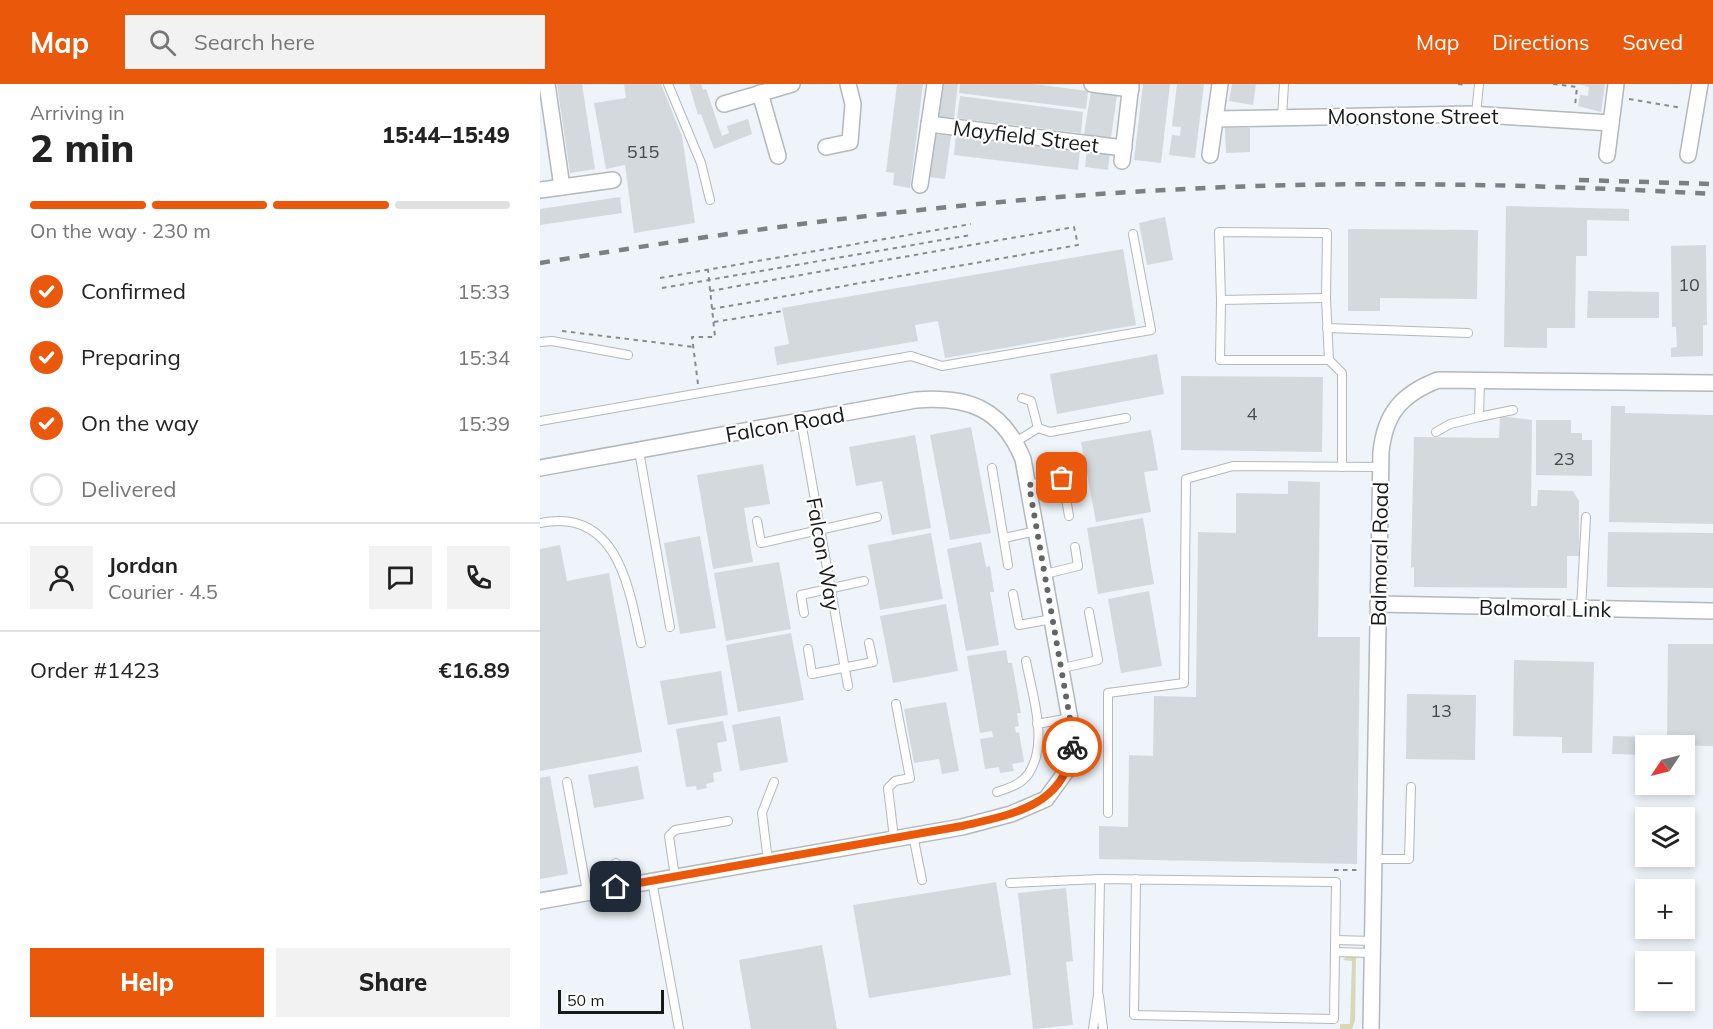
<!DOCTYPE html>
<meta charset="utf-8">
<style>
:root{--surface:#fff;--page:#f2f2f2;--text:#222;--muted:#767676;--line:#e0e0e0;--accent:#ea580c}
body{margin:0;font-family:Mulish,sans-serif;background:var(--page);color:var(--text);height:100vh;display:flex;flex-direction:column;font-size:22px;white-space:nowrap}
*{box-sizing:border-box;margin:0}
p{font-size:20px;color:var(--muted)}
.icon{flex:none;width:33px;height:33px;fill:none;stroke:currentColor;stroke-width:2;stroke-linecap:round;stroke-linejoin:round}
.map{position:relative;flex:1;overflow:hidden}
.panel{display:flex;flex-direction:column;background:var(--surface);width:540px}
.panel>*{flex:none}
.needle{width:39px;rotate:235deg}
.controls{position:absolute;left:1095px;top:651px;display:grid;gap:12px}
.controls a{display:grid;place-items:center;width:60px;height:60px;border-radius:0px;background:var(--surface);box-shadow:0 3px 9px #0003;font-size:30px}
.scale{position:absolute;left:18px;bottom:15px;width:106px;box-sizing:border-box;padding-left:6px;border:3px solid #17191a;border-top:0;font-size:16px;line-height:21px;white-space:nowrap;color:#17191a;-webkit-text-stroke:4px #fff;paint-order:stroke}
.pin{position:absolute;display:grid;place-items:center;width:51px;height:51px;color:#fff;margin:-26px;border-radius:12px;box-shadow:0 3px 9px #0006}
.courier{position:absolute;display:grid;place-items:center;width:60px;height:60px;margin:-30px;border:4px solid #ea580c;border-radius:50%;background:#fff;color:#222;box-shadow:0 2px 8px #0007}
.head em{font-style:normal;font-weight:800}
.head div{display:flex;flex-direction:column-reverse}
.head{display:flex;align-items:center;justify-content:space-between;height:102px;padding:0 30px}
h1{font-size:39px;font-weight:800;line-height:45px}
.bar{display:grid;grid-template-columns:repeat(4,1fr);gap:9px 6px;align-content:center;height:72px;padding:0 30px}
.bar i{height:8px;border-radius:4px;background:var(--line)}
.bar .selected{background:var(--accent)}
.bar p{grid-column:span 4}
.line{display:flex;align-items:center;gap:15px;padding:0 30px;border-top:2px solid var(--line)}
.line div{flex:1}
.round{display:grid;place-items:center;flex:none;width:63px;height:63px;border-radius:0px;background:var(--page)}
ol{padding:0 30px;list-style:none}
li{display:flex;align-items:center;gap:18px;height:66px}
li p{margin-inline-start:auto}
li .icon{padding:6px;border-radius:50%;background:var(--accent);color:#fff;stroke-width:4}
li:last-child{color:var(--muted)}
li i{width:33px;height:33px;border:3px solid var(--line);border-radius:50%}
.primary-button{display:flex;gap:12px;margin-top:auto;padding:12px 30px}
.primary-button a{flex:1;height:69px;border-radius:0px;background:var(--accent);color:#fff;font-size:24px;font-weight:800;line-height:69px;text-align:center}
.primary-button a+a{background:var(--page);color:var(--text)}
header{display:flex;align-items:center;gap:36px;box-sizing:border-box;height:84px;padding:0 30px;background:var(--accent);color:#fff}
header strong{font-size:28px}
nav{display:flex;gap:33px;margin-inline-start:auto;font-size:21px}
.search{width:420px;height:54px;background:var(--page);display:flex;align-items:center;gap:15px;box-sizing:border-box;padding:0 21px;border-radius:0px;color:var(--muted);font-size:22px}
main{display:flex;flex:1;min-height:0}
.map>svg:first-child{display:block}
</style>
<header>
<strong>Map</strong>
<div class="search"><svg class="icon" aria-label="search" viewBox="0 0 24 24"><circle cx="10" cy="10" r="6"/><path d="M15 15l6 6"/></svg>Search here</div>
<nav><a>Map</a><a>Directions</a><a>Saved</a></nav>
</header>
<main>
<section class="panel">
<div class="head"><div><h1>2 min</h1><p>Arriving in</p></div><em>15:44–15:49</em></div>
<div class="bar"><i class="selected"></i><i class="selected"></i><i class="selected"></i><i></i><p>On the way · 230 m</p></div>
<ol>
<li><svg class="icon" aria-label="check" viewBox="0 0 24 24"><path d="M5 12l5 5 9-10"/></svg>Confirmed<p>15:33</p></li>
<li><svg class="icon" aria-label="check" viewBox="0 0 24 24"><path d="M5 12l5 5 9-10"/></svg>Preparing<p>15:34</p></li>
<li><svg class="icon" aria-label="check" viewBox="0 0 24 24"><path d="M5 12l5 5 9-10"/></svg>On the way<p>15:39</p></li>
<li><i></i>Delivered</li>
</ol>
<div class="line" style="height:108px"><a class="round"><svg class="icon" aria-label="person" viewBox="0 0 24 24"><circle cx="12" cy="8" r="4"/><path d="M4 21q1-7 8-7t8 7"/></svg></a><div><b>Jordan</b><p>Courier · 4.5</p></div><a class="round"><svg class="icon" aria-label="chat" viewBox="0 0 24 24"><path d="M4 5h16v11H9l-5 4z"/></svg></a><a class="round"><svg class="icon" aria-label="phone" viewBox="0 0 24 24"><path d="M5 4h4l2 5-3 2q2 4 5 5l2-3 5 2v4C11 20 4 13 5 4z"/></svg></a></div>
<div class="line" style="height:78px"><div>Order #1423</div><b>€16.89</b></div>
<div class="primary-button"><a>Help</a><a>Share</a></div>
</section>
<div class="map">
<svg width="1173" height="945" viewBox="0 0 1173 945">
<rect width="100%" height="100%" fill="#eef4f9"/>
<polygon fill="#d9d8b2" points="808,870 816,870 815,937 812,945 800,945 800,940 810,940 812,877 803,876"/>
<g fill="#d3d9dd">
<polygon points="17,0 42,0 55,85 30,89"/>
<polygon points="84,0 121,0 142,52 155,139 94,149 85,81 66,85 54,19 86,14"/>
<polygon points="149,0 161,0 163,6 166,5 182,52 189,49 187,42 208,35 212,50 174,65 161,30 158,31"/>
<polygon points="357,0 383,0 370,104 353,101 354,89 346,88"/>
<polygon points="400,0 418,0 414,34 396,32"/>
<polygon points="420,0 493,0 548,7 546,25 419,9"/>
<polygon points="603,0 630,0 621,79 594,76"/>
<polygon points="637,0 664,0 655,74 629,71 632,51 640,52 641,43 632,42"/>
<polygon points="692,0 716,0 713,21 689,17"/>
<polygon points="1038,0 1065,0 1061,28 1038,22 1040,11 1048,12 1049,3"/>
<polygon points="551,7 577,11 571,54 544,50"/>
<polygon points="420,12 543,28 541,49 417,34"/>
<polygon points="685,44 710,44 710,68 686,69"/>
<polygon points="393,50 411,52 405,95 388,93"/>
<polygon points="416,50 540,65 538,86 414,71"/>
<polygon points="547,64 570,66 568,86 545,83"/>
<polygon points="80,113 82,129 0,141 0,125"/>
<polygon points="966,122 1089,125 1089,137 1047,136 1047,172 1036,172 1035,244 1007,244 1007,264 964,263"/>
<polygon points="625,133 633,176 607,181 599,139"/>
<polygon points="808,145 938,146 937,215 840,214 840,227 808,227"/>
<polygon points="1166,161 1167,241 1163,241 1163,272 1131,273 1131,264 1137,263 1136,243 1132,243 1131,162"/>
<polygon points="583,165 596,241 405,274 398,237 375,241 378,257 237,281 234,263 249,260 242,224"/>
<polygon points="1048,207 1119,208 1119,234 1047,234"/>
<polygon points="617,270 624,310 517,330 510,290"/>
<polygon points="641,292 783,293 782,368 641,366"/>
<polygon points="1071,322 1085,322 1085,329 1173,331 1173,440 1069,438"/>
<polygon points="960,332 992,336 991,422 997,422 998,406 1033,407 1039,417 1039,472 1027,472 1027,504 874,503 874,483 871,484 874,353 959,354"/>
<polygon points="996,336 1031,336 1031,349 1042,349 1042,356 1052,356 1052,392 996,391"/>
<polygon points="431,343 451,449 410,456 390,351"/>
<polygon points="611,346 618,386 604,388 611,428 556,438 541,358"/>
<polygon points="375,351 391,444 352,451 342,397 316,402 309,363"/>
<polygon points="223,380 230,420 204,424 213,478 173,485 157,391"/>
<polygon points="748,397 780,398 778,553 820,553 817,780 559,775 559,742 588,743 589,671 613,672 614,612 656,613 658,448 696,449 696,409 748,410"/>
<polygon points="603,434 614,500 558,510 547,444"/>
<polygon points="1068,448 1173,449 1173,504 1067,503"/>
<polygon points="391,449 403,515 340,526 328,461"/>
<polygon points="160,452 176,544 140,550 124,459"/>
<polygon points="441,458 446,483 450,482 454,508 450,508 459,561 426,567 407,465"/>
<polygon points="20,461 27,497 69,489 102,668 0,687 0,465"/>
<polygon points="239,478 251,545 186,557 174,489"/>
<polygon points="609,507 622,582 581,589 568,515"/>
<polygon points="406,520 418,587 353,599 340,532"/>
<polygon points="251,549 264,616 198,628 186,561"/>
<polygon points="1128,560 1173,560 1173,662 1127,661"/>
<polygon points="466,566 468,579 472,579 481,629 477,629 479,642 475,643 476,649 479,648 484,678 472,680 474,687 460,689 459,683 445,685 440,655 453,653 452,647 440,649 427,572"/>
<polygon points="974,576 1054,578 1052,669 1022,669 1022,653 973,652"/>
<polygon points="181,587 188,631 128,641 120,597"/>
<polygon points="867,610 936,611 935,676 866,675"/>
<polygon points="406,618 419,687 402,690 399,675 374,679 364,625"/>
<polygon points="240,632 248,678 200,687 192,641"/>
<polygon points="183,637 187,657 177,659 182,687 173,689 174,698 166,700 167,704 157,706 156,702 146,703 136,645"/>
<polygon points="1073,652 1114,653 1114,662 1106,662 1106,671 1072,670"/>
<polygon points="98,682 104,715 54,724 48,691"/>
<polygon points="10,692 28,790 0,795 0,694"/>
<polygon points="456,798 471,891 329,914 313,821"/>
<polygon points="526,804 533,877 526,878 533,941 493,945 478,809"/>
<polygon points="282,861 297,945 211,945 199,876"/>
</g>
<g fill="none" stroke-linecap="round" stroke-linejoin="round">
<g stroke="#b2b8bc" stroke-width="10">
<g id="service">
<polyline points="128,0 161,79 170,116"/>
<polyline points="936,30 939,0"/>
<polyline points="742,33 744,0"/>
<polyline points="786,214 681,216 680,276 789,276 802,289 802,383"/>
<polyline points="681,216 679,148 787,149 786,214 789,276"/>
<polyline points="787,244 928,249"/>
<polyline points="0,258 12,257 88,271"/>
<polyline points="482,314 491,317 498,344 510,348 586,334"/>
<polyline points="939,333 973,326"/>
<polyline points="0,337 371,272 402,282 611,246 593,150"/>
<polyline points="261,337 308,602"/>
<polyline points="896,348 910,340 939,333 940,295"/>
<polyline points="476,358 498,344"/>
<polyline points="99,367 130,543"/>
<polyline points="519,373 529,432"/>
<polyline points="452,384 468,481"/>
<polyline points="489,401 522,394"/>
<polyline points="217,437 221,459 337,433"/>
<path d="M 0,439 C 77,423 89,503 101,559"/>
<polyline points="464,454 497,447"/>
<polyline points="505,490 538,482 535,463"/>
<polyline points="473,510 479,541 512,535"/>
<polyline points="1041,524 1046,433"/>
<polyline points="264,529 261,511 324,497"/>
<polyline points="268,565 272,590 333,578 329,559"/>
<polyline points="523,584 558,576 549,528"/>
<polyline points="497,640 530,634"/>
<polyline points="27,698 47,808"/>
<path d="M 457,708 C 469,704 482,700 489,689 C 509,658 492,610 486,577"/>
<polyline points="568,729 568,609 644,599 646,395 693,382 841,383"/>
<polyline points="373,751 382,796"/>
<polyline points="354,754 348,704 355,697 370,694 356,620"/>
<polyline points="834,775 869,775 871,703"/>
<polyline points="228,777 222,729 234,698"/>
<polyline points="76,779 80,803"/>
<polyline points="135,793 129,752 135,746 188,737"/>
<polyline points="112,797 139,945"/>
<polyline points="470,799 560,795"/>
<polyline points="796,856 832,857"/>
<polyline points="795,868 832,869"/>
<polyline points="559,912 563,945"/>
<polyline points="553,945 558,911 560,795 796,798 794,935 594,931 596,795"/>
</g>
</g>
<g stroke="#b2b8bc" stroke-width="18">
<g id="minor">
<polyline points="7,0 22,103"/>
<polyline points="552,0 591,5"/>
<polyline points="220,9 238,72"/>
<polyline points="184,20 252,0"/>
<polyline points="675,35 929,30 1071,39"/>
<polyline points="389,40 584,64"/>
<polyline points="286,63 310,58 313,20 308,0"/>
<polyline points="670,71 680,0"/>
<polyline points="1067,71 1076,0"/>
<polyline points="1148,71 1160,0"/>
<polyline points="582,77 591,0"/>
<polyline points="380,101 395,0"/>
<polyline points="0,106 73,96"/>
<path d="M 0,384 L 376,316 C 428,312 462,324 483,375 L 533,652 L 530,682 L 506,715 L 471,730 L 422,743 L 0,817"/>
<polyline points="838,520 1173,527"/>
<path d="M 831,945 L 841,368 C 845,329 862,310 898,296 L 1173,299"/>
</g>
</g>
<g stroke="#878b8e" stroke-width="2" stroke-dasharray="4.5 4.5" stroke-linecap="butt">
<polyline points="918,0 927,1"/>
<polyline points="1013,0 1037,3 1035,22"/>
<polyline points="1089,15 1142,24"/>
<polyline points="120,194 431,140"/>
<polyline points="122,204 431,151"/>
<polyline points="170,207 534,143 538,161 172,225"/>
<polyline points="174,238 243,227"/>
<polyline points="22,247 154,263"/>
<polyline points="158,300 152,253 175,253 168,186"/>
<polyline points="794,786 819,786"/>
</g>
<use href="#service" stroke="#fff" stroke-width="8"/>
<use href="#minor" stroke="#fff" stroke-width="15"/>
<g stroke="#7c8082" stroke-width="4.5" stroke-dasharray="10 10" stroke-linecap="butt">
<polyline points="1039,96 1173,100"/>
<path d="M 0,179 C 228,141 457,112 688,103 C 849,97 1012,101 1173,110"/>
</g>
</g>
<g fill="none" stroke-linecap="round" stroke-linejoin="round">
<polyline stroke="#626668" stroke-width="6" stroke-dasharray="0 10.8" points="522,394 489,401 533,652 532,663"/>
<path stroke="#ea580c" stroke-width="8" d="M 76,803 L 422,742 C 470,731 526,722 532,663"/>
</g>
<g text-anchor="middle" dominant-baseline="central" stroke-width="4.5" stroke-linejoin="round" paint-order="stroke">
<g font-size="18" fill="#46494b">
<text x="103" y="67">515</text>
<text x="1149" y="200">10</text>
<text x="712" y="329">4</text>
<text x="1024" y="374">23</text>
<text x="901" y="626">13</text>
</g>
<g font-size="21" fill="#17191a" stroke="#fff">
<text x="873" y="32">Moonstone Street</text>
<text transform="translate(486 52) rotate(7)">Mayfield Street</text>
<text transform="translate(245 340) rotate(-10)">Falcon Road</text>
<text transform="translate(284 470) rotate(80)">Falcon Way</text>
<text transform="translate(839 470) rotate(-89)">Balmoral Road</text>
<text transform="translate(1005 524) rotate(1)">Balmoral Link</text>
</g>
</g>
</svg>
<div class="controls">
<a><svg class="needle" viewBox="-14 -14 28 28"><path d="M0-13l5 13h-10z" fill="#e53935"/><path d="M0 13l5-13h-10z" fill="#767676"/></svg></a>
<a><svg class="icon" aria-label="layers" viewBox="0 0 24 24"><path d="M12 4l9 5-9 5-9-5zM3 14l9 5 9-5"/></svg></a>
<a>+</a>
<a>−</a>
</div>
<div class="scale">50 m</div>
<div class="pin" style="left:522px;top:394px;background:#ea580c"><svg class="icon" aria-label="bag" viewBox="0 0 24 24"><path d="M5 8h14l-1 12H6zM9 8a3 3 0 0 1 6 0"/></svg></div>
<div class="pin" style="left:76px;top:803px;background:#1f2937"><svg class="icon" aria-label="home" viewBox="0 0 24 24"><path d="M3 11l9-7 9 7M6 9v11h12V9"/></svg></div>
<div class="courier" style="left:532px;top:663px"><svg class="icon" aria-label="bike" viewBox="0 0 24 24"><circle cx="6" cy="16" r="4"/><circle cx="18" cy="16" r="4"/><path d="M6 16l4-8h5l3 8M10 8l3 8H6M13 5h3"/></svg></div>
</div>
</main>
